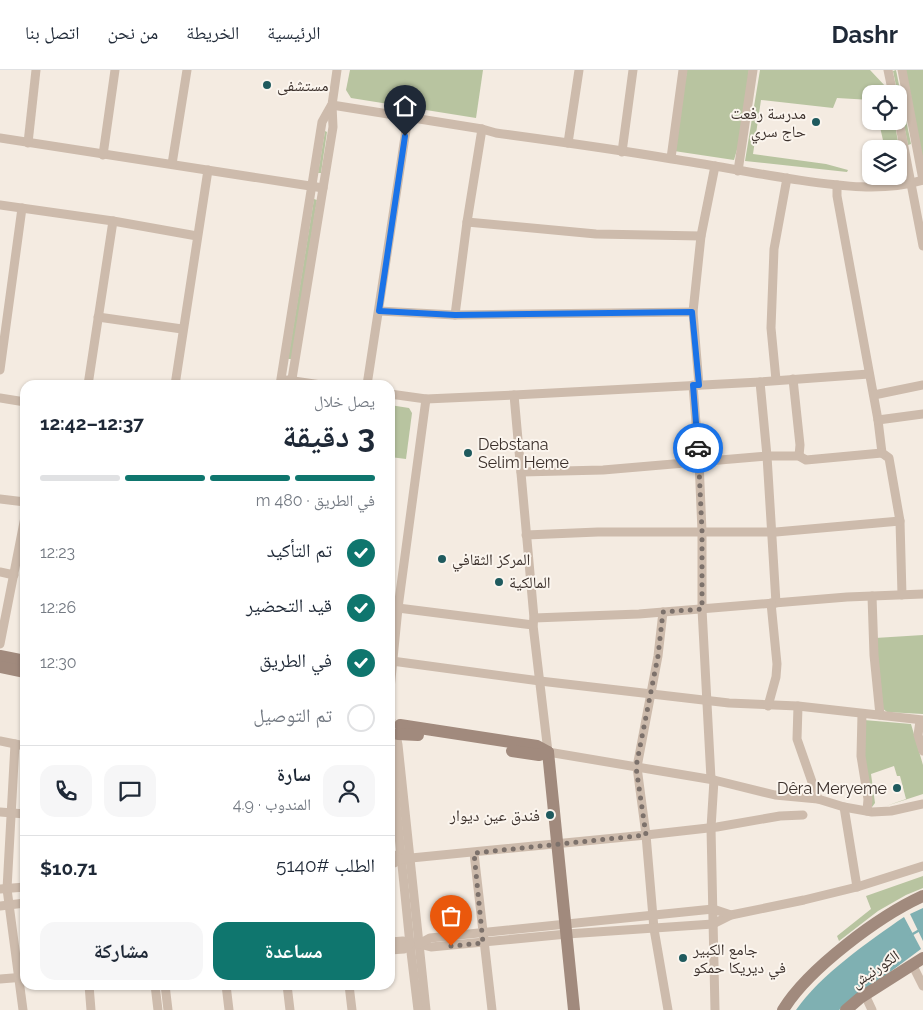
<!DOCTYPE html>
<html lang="ar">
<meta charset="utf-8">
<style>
:root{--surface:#fff;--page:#f6f6f7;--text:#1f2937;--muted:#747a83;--line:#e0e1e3;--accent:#0f766e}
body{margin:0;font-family:Raleway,"Noto Naskh Arabic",sans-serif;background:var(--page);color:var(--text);direction:rtl;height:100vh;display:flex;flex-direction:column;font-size:19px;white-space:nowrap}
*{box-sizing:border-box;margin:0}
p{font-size:16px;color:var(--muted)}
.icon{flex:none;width:28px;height:28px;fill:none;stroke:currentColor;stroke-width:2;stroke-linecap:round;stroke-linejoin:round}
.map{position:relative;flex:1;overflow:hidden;direction:ltr}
.sheet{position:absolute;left:20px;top:310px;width:375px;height:610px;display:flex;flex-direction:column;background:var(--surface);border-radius:15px;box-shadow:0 1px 4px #0004;direction:rtl}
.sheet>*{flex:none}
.fabs{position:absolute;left:862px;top:15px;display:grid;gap:10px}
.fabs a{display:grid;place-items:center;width:45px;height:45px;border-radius:10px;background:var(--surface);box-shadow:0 1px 4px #0004;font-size:25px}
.pin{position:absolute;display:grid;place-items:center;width:42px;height:42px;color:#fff;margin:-51px -21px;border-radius:50% 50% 50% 0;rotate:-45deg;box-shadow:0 0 5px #0007}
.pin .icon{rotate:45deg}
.courier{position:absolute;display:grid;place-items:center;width:50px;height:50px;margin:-25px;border:4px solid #1a73e8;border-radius:50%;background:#fff;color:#222;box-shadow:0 1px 6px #0007}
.head em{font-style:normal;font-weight:700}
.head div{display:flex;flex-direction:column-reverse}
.head{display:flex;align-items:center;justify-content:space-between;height:85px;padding:0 20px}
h1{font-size:32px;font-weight:700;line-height:38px}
.bar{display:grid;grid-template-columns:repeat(4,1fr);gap:8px 5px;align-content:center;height:60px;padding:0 20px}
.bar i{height:6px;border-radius:4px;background:var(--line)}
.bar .on{background:var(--accent)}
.bar p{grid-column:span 4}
.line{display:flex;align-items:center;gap:12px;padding:0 20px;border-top:1px solid var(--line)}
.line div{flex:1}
.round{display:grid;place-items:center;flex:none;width:52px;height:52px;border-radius:15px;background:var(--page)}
ol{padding:0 20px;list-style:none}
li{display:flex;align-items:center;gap:15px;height:55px}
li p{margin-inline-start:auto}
li .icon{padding:5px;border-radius:50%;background:var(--accent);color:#fff;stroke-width:4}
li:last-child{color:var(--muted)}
li i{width:28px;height:28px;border:2px solid var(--line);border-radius:50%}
.button{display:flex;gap:10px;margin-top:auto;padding:10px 20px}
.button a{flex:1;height:58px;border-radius:15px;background:var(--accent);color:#fff;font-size:20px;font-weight:700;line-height:58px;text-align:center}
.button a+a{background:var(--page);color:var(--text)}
header{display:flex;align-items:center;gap:30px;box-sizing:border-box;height:70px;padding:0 25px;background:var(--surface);border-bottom:1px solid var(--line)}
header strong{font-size:24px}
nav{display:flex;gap:28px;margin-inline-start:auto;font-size:18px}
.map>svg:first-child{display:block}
</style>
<header>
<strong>Dashr</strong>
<nav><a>الرئيسية</a><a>الخريطة</a><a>من نحن</a><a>اتصل بنا</a></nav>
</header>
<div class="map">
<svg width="923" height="940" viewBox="0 0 923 940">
<rect width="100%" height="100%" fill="#f4ebe1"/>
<g fill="#b8c4a0">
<polygon points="350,0 483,0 476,48 351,28 346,20"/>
<polygon points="687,0 749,0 741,66 734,90 674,81"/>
<polygon points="760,0 870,0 886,17 889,24 871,24 871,30 837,28 833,38 761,30 753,84 826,94 848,100 847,102 745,91"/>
<polygon points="896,0 911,74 908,75 893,1"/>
<polygon points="904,0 923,0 923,90"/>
<polygon points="895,55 903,99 899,100 899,79 885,79 880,57"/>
<polygon points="325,61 327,62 321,103 318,103"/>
<polygon points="314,129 317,130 292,289 288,289"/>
<polygon points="390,335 409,338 412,343 406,389 390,387"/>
<polygon points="923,565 923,644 887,642 882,638 875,568"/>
<polygon points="864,650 911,654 923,695 923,724 886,736 906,729 900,706 897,706 894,696 871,704 875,733 872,737 864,689"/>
<polygon points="923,806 923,818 906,825 878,841 839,871 837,866 871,839 866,826"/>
</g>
<g fill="#7fb0b2">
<polygon points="923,838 923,871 910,844"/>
<path d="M 904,847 L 921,879 L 839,940 L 796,940 C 820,905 869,871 904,847 Z"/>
</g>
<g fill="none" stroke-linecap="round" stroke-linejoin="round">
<polyline stroke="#7fb0b2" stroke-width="2.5" points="911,865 923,858"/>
<g stroke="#cdbbac" stroke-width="9">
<polyline points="888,0 893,24"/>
<polyline points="902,0 923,110"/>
<path d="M 332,35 L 482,59 L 496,63 C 555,71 614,79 672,89 C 712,95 752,103 792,109 C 834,115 881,123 923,110"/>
<polyline points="899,51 923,176"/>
<polyline points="0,68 323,118"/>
<polyline points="28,73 36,0"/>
<polyline points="568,73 579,0"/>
<polyline points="622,82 633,0"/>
<polyline points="103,85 115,0"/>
<polyline points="671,88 683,0"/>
<polyline points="172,94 187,0"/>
<polyline points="738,101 753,0"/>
<polyline points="837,115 837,126 878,350 882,383 889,388 900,451 902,525"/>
<polyline points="0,135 113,151 197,166"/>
<polyline points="467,152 596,164 701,166"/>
<polyline points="379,241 455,245 693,242"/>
<polyline points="455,245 467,152 482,59"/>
<polyline points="98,247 182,259"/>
<polyline points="0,300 22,138"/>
<polyline points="793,309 800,375 799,386"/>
<polyline points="287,310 321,315"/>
<polyline points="776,310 771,258 774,179 787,108"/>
<polyline points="760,312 767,386 776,533"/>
<polyline points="88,315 113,151"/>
<polyline points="175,315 208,100"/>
<polyline points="280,315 322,52 331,36"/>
<polyline points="291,315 333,57 332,35 337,0"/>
<polyline points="367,315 408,47"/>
<polyline points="693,315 699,391 702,461 702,539 711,709"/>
<polyline points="699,315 693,242 701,166 715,96"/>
<polyline points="390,324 426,329 514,325 760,312 869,304"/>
<polyline points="514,325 534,548 533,555 548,682 714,710 775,725 818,729 844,737 872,742 891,741 923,734"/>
<polyline points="874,325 923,315"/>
<polyline points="0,328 25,332"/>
<polyline points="878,350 923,344"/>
<polyline points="521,402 603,400 767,386 799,386 806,390 882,383"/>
<polyline points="0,429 25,432"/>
<polyline points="526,465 598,462 776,462 900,451"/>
<polyline points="0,502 14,505"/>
<polyline points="872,526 874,585 880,645"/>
<polyline points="398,538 533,555"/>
<polyline points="663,542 658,586 637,697 646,765 654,859 668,940"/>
<polyline points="534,548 639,544 847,527 923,524"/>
<polyline points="0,574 25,447"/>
<polyline points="392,591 540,611 729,633 798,636 923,650"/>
<polyline points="390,619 398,538 426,329"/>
<polyline points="768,636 776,607 777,594 771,533"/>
<polyline points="798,636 797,669 818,729"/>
<polyline points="862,644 861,686 868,729 867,741"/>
<polyline points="390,647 391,651"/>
<polyline points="920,651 918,665 923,681"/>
<polyline points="396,665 398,675 426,940"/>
<polyline points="0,671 25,676"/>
<polyline points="15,674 7,819 23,940"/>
<polyline points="390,677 410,874 418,940"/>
<polyline points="714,710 711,758 715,940"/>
<polyline points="844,737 857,817"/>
<polyline points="0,742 25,744"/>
<polyline points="474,783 492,940"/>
<polyline points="390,785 394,785 401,789"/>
<polyline points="390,794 394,793 401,789 646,765 717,757 780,746 803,745"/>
<polyline points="0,819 25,817"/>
<polyline points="0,836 25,833"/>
<polyline points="390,872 403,871 410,874 419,874 431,877 567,864 713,854 731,845 804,830 857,817 923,796"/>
<polyline points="419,874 430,868 713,839 731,845"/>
<polyline points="390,880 404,879 410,874"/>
<polyline points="912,894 923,916"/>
<polyline points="0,909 25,907"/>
<polyline points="89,915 91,940"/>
<polyline points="155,915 158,940"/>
<polyline points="165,915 168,940"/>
<polyline points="226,915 229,940"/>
<polyline points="287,915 290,940"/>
<polyline points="349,915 352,940"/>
<polyline points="865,925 872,940"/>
</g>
<g stroke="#a18a7d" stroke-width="12">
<polyline points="0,586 25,591"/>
<polyline points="0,597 25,602"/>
<polyline points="400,655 537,676 548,682 574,940"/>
<polyline points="398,664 418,665"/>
<polyline points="512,681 539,685 548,682"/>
<path d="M 783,940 C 808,899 879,846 923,826"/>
<polyline points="846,940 860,928 923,888"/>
</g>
</g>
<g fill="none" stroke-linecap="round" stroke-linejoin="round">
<polyline stroke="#7c716b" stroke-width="5" stroke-dasharray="0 9" points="451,876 483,873 474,783 646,765 636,697 658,586 663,542 702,539 702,461 698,378"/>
<polyline stroke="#1a73e8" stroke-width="6" points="405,66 379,241 455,245 692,242 699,315 693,315 698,378"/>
</g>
<g fill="#1f5a5e" stroke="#fbf5ee" stroke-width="2">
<circle cx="267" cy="15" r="5"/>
<circle cx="816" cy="52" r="5"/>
<circle cx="468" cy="383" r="5"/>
<circle cx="442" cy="489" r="5"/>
<circle cx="499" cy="512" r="5"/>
<circle cx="897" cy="718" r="5"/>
<circle cx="550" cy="745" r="5"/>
<circle cx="683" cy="888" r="5"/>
</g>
<g text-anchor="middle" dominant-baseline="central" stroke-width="4" stroke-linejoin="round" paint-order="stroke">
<g font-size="16" fill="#3b302b" stroke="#fbf5ee" text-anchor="start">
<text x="277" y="15">مستشفى</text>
<text x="806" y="43" text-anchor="end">مدرسة رفعت<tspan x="806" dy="18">حاج سري</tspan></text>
<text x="478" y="374">Debstana<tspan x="478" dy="18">Selim Heme</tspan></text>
<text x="452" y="489">المركز الثقافي</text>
<text x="509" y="512">المالكية</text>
<text x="887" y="718" text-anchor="end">Dêra Meryeme</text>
<text x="540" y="745" text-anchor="end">فندق عين ديوار</text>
<text x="693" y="879">جامع الكبير<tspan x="693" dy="18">في ديريكا حمكو</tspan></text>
</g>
<g font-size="16" fill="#3b302b" stroke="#fbf5ee">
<text transform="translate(875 899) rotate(-34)">الكورنيش</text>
</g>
</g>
</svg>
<div class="fabs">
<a><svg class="icon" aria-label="locate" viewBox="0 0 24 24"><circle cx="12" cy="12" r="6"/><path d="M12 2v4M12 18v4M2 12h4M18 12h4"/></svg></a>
<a><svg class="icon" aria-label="layers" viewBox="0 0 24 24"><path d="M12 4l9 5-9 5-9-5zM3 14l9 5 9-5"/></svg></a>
</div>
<div class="pin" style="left:451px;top:876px;background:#ea580c"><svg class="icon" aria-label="bag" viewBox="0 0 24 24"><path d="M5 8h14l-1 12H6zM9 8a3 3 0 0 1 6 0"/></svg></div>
<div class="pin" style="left:405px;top:66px;background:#1f2937"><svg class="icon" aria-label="home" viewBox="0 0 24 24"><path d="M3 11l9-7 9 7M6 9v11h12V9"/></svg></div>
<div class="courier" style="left:698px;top:378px"><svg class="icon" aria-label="car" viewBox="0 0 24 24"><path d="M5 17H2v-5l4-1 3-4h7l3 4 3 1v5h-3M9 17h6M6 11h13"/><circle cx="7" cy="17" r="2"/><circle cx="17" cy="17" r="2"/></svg></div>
<section class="sheet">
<div class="head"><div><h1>3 دقيقة</h1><p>يصل خلال</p></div><em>12:37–12:42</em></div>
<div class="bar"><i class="on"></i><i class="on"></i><i class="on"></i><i></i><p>في الطريق · 480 m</p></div>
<ol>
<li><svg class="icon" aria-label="check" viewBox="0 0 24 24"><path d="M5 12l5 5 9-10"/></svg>تم التأكيد<p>12:23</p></li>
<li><svg class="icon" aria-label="check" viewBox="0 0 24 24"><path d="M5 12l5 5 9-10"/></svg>قيد التحضير<p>12:26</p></li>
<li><svg class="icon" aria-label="check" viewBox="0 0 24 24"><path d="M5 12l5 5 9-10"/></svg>في الطريق<p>12:30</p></li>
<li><i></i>تم التوصيل</li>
</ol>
<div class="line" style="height:90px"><a class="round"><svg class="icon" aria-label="person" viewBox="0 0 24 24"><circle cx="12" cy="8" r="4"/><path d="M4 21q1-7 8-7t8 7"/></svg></a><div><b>سارة</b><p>المندوب · 4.9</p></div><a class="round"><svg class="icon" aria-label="chat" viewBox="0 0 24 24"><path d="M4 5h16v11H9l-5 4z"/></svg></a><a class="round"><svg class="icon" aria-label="phone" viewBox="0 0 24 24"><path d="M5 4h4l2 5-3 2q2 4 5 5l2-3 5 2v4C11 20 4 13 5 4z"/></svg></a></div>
<div class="line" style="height:65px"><div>الطلب #5140</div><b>$10.71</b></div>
<div class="button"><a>مساعدة</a><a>مشاركة</a></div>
</section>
</div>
